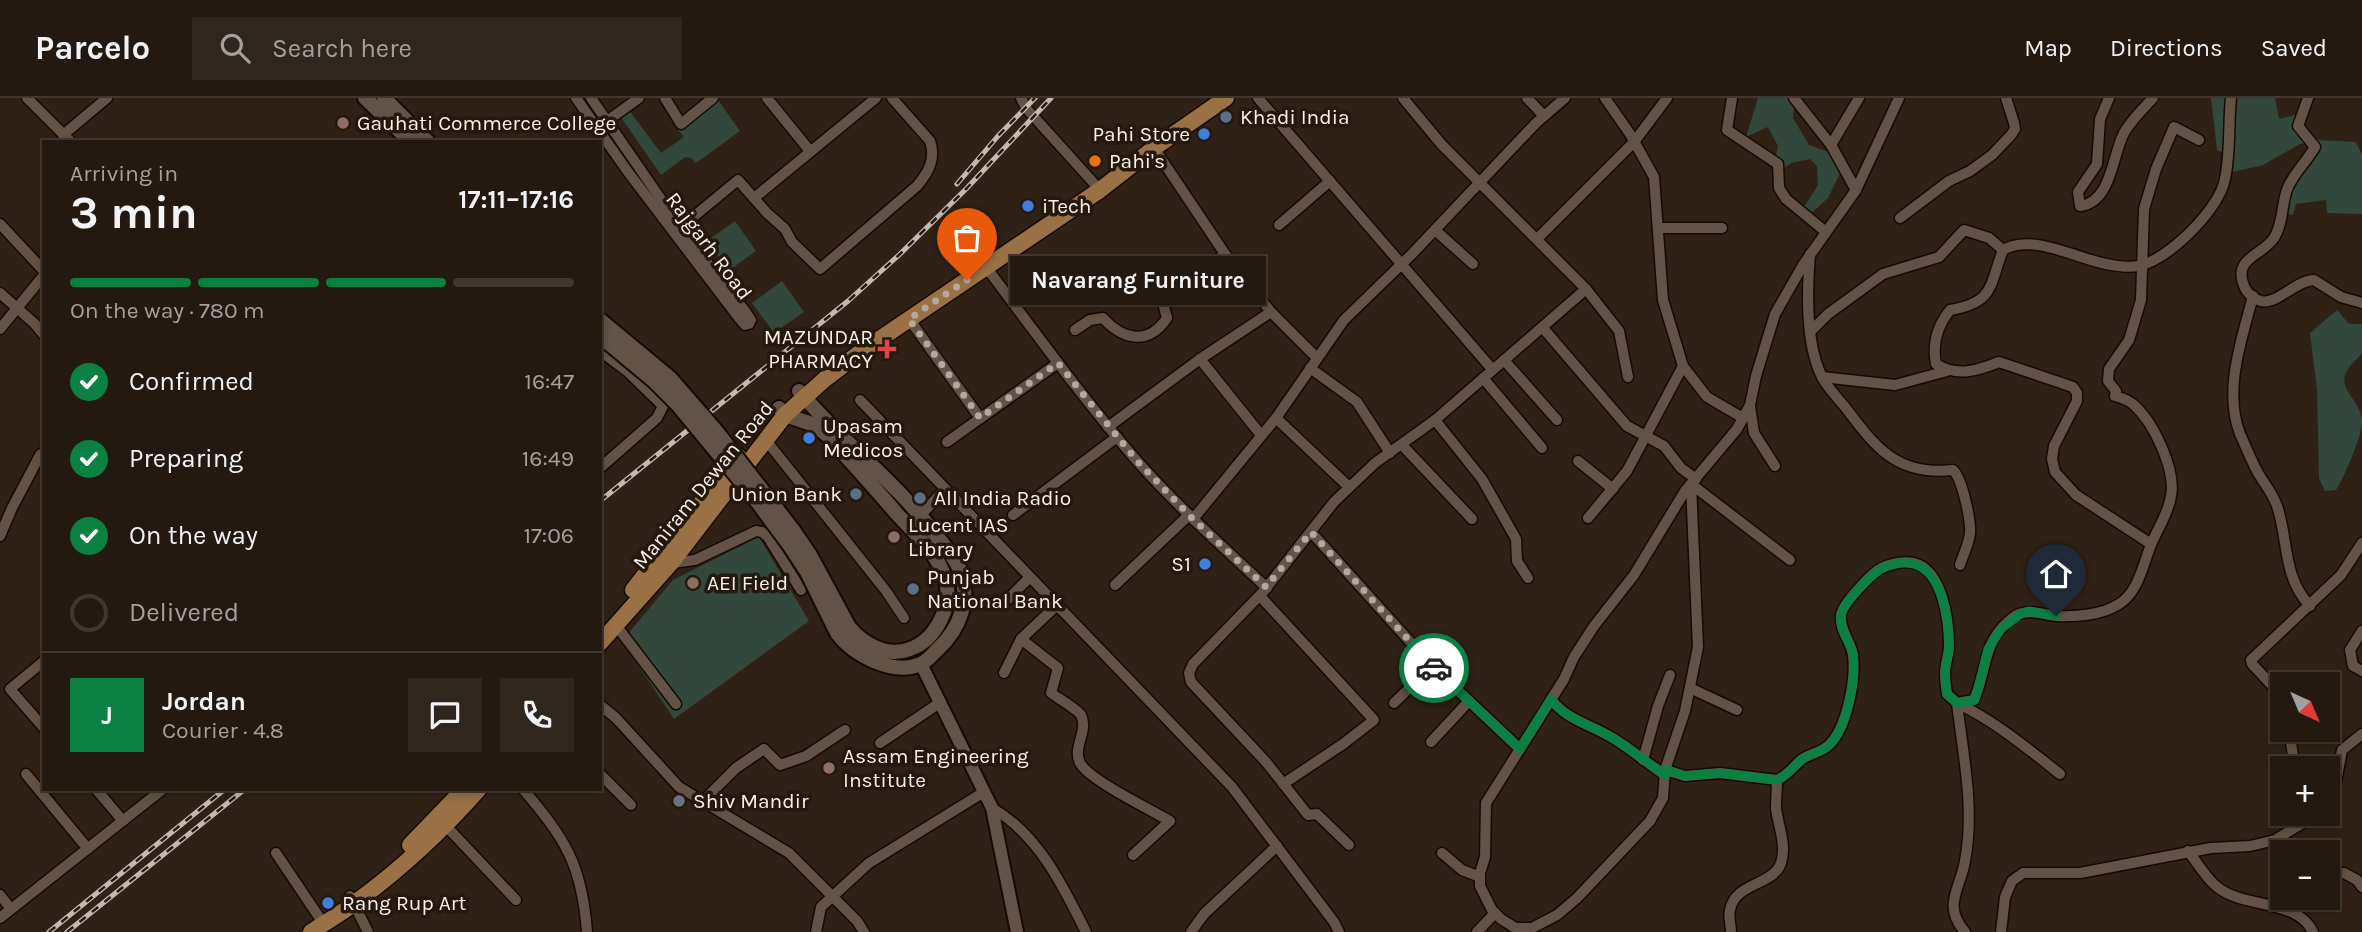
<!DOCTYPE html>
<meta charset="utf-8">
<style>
:root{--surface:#231910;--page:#2f261e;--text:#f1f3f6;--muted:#a3a09f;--line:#403830;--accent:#0b8043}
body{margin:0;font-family:Karla,sans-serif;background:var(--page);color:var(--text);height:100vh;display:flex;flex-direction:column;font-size:26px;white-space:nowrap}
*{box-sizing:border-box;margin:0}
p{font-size:23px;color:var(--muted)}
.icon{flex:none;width:38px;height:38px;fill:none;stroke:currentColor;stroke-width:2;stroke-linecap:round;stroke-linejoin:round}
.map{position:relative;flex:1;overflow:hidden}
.sheet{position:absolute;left:42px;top:42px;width:560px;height:651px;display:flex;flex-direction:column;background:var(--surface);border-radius:0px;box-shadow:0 4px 10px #0003,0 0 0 2px var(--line)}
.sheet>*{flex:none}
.needle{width:46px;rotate:136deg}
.tools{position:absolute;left:2270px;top:574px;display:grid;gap:14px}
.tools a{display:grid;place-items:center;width:70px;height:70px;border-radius:0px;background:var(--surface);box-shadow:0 4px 10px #0003,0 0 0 2px var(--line);font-size:35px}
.pin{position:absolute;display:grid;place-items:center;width:60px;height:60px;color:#fff;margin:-72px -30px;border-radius:50% 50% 50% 0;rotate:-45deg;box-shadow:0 0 7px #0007}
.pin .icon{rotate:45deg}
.courier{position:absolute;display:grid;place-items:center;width:70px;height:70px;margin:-35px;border:5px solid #0b8043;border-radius:50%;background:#fff;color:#222;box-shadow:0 2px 9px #0007}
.bubble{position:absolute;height:49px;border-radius:0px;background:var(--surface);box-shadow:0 4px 10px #0003,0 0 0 2px var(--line);font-size:23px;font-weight:700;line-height:49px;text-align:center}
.summary em{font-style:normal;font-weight:700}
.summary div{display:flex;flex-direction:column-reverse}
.summary{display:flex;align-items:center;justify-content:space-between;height:119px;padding:0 28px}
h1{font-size:46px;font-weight:700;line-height:52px}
.bar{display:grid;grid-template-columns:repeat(4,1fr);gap:10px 7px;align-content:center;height:84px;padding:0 28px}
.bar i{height:9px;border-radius:5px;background:var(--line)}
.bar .current{background:var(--accent)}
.bar p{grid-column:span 4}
.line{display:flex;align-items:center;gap:18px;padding:0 28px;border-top:2px solid var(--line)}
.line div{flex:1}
.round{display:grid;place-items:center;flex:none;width:74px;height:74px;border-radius:0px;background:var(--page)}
ol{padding:0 28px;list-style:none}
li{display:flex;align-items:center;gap:21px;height:77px}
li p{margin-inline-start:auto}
li .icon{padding:7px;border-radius:50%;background:var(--accent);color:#fff;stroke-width:4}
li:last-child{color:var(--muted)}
li i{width:38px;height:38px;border:4px solid var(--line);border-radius:50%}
header{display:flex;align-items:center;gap:42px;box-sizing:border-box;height:98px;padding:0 35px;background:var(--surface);border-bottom:2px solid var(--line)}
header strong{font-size:33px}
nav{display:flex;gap:38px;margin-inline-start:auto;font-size:24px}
.search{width:490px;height:63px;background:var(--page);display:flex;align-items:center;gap:18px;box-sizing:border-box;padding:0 24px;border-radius:0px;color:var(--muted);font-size:26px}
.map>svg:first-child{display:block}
</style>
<header>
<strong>Parcelo</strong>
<div class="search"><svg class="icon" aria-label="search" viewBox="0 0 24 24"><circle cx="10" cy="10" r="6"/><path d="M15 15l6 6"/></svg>Search here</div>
<nav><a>Map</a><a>Directions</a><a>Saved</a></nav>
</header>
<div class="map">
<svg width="2362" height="834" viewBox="0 0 2362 834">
<rect width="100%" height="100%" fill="#2f2115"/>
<g fill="#32483c">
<polygon points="1758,0 1795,0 1793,20 1809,47 1835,56 1844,67 1828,100 1806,120 1803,111 1818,87 1817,68 1810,61 1791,65 1784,70 1776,58 1778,48 1768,29 1746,39"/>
<polygon points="2211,0 2275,0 2279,21 2306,14 2304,32 2318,42 2356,44 2362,57 2362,116 2327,115 2326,102 2296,106 2293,117 2286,116 2289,90 2312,44 2300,46 2263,67 2233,74 2234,59 2217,52"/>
<polygon points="718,2 740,33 696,65 691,60 685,59 661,77 618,15 625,7 661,55 684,39 678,32"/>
<polygon points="735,123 756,153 728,173 707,143"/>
<polygon points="782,183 804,214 774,235 752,205"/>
<path d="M 2337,212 L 2349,226 L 2362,226 L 2362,256 C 2323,289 2361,295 2362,324 C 2362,337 2344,380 2336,392 L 2325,393 L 2319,380 L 2317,291 L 2310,235 Z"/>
<polygon points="759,439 809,523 674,621 622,543 673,482"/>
</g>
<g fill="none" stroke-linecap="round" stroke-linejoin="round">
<g stroke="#160a02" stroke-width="13">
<g id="minor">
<polyline points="27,0 71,44"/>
<polyline points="576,0 628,74 739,220 745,227 749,226 751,222 745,213 685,136 591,0"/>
<polyline points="665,0 681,26 713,0"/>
<polyline points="767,0 810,53"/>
<polyline points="1021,0 1026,10 1100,92"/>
<polyline points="1258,0 1492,271"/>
<polyline points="1403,0 1442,47 1586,191 1619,233 1628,279"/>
<polyline points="1527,0 1544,18"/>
<polyline points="1732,0 1727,32 1778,66 1779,90 1786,101 1826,134"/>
<polyline points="1794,0 1831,47"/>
<path d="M 2109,0 L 2100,21 L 2097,66 L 2078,94 L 2080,108 C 2112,104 2112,57 2124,35 C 2131,22 2143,11 2153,0"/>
<path d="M 2308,0 L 2298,28 L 2315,49 C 2307,63 2295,74 2288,89 C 2281,105 2284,124 2274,140 C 2262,158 2231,160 2245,190 C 2247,195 2255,202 2261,203 C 2277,207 2296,182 2314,182 L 2341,199 L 2362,205"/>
<polyline points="607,23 639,0"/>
<polyline points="63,37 107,0"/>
<polyline points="1154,50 1225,156 1271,214 1200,261 1261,337"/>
<polyline points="1856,92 1831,47 1859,0"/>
<polyline points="754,100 876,0"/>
<polyline points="1900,120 1949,83 1970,73 1992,57 2011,37 2015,31 2014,25 2006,0"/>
<polyline points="0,126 44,173"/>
<polyline points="1279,127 1330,83"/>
<path d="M 681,129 L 738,82 L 767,115 L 785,131 L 792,144 L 820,171 L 917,88 C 929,74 936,60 930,43 L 892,0"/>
<polyline points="1658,130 1722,130"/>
<polyline points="1435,132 1473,166"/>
<polyline points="1537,141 1634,44 1667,0"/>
<path d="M 1810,156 C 1807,193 1805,245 1822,279 C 1827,289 1837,299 1845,309 C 1876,350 1897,378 1953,372 C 1962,380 1971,422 1970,435 C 1969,446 1963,457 1960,467"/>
<path d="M 986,169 C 1035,234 1083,301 1137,363 C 1177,408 1222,448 1267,490"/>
<polyline points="0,195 35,226 44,237"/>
<path d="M 2253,198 C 2242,241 2223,292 2240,336 C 2246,349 2251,362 2258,375 C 2264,385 2273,396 2277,408 C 2289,443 2282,478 2310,508"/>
<polyline points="1271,214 1317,260"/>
<polyline points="909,221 980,320"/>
<polyline points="1543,230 1627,328 1664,348 1681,370 1696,381"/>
<polyline points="0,231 44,177"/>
<path d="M 1075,232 L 1090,222 L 1103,220 C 1123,242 1148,248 1167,220 L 1163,205 L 1225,156"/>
<polyline points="1811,233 1828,216 1883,176 1939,159 1964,132 1989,140 2003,152"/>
<polyline points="600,253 627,273 663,308 657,320 600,370"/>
<polyline points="1504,262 1557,322"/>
<polyline points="1683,268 1707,299 1743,320"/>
<polyline points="1310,270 1357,304 1390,355"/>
<polyline points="1822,279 1895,287 1947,273"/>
<polyline points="1483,280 1542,350"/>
<polyline points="860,302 1232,689 1334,824 1339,834"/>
<polyline points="1750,308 1754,335 1775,368"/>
<polyline points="1276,320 1349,389"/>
<polyline points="1435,322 1482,381 1516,441 1517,463 1528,480"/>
<polyline points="1108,329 1200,261"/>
<polyline points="765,341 886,493 904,520"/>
<polyline points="947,344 1058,265"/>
<polyline points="1402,347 1472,421"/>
<polyline points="1578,363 1613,391"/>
<polyline points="1013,417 1117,339"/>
<polyline points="1588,420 1627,373 1683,268 1663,202 1654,79 1630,36 1605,0"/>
<polyline points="1193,421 1276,320 1344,222 1412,156 1536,25 1565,0"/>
<polyline points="907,426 921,417 945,391"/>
<polyline points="1311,434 1432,568 1520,651"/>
<polyline points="0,438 12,410 40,357 44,354"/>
<path d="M 2151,446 L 2076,397 L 2055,374 L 2052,361 L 2054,348 L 2077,303 L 2077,295 L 2073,289 L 1999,264 C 1977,273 1957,279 1936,266 C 1932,246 1938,227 1950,212 C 1995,204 1989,188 2003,152 C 2031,135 2076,160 2106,166 C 2116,168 2127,170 2138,168 C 2168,162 2216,114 2224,85 C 2231,58 2228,27 2231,0"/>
<polyline points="672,465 695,462 756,433 762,434 768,439 801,492"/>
<polyline points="1115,487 1189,417"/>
<polyline points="1260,498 1374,622 1343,646 1283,686"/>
<polyline points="1003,506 1030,479"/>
<path d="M 1057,507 L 1021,541 L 1058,570 L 1051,595 C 1058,600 1078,612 1081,617 C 1089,633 1072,649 1080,665 C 1089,682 1151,712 1170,723 L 1133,757"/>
<polyline points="615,526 676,606"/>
<polyline points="2362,533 2350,552 2353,568 2362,573"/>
<polyline points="44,563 10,591 44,630"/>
<polyline points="1004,575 1021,541"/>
<polyline points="1690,590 1737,612"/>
<polyline points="2282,598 2252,566 2251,562 2341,477 2362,445"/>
<path d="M 1551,601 C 1565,621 1591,627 1611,639 C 1630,650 1647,665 1665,677"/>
<polyline points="1394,605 1432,568"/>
<path d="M 1957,605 C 1963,657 1975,710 1965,763 C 1960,792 1942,807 1965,834"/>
<path d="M 1957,605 C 1996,624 2027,650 2060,676"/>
<polyline points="600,607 616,620 679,689 789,755 857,823 864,834"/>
<polyline points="2289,632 2295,670"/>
<polyline points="1431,644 1469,603"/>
<polyline points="880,645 941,604"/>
<polyline points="1643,662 1658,608 1670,577"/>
<path d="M 1665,672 L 1685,678 L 1720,675 L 1777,682 C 1788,677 1793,669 1801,662 C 1810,655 1821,655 1829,647 C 1847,630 1856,581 1853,557 C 1851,544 1839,531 1841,517 C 1843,505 1868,480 1878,472 C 1888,466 1902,463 1914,465 C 1943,472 1949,524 1949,548 C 1949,557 1945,566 1945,575 C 1945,582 1946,589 1947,596 L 1957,605 L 1974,602 C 1988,570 1982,541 2015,518 C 2028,510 2043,517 2057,518 C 2076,519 2102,517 2119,506 C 2137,495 2142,471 2149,452 C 2155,434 2168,418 2171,398 C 2176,372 2154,325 2134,307 C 2129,302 2122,300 2115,298 L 2116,293 L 2108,283 L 2109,271 L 2129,242 L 2141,202 L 2144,111 L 2156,71 L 2174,29 L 2199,42"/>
<polyline points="26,676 88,751"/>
<polyline points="600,676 631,707"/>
<polyline points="96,691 123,723"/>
<path d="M 523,691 C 566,742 582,767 587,834"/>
<polyline points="2328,698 2335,689 2342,652 2362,636"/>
<polyline points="703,703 736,670 764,651 780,667 806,658 845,632"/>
<path d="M 992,710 C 1038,736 1063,788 1086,834"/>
<polyline points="446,728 516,802"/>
<polyline points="1349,747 1317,716 1308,717 1266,664 1191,584 1189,575 1193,566 1263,494 1334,404 1375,365 1435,322 1586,191"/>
<path d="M 2188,753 C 2197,764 2205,779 2216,788 C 2242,811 2297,800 2313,834"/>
<polyline points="276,755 319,819"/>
<polyline points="1442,755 1462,772 1480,779"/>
<polyline points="2344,775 2357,782 2362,789"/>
<polyline points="0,797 11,811"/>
<polyline points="350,798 368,834"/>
<polyline points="0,820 163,691"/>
<polyline points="1518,830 1532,830 1557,817 1577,800 1650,723 1663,700 1665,672 1685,613 1698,549 1691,386 1790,462"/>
<polyline points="816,834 821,809 869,765 984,694"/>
<polyline points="1191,834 1204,816 1277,748"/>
<polyline points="1477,834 1495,815"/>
<polyline points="1522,834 1501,821 1492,812 1480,788 1480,775 1485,759 1486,705 1564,581 1574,559 1594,528 1634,477 1685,393 1737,331 1750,307 1756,278 1775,216 1803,167 1856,92 1899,0"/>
<path d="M 1731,834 C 1731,827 1728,818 1730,812 C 1735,784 1773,788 1781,765 C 1787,747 1778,728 1776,710 C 1776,701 1777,691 1777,682"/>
<polyline points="2001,834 2005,799 2012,783 2023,775 2080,775 2211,750 2250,748 2275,742 2301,726 2312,716"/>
</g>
</g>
<g stroke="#160a02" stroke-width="16">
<polyline id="tertiary" points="921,566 992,710 1017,834"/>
</g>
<g stroke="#160a02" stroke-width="18">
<g id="secondary">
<polyline points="365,0 411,44"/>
<polyline points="384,0 428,44"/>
<path d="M 799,293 C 841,343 895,383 935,436 C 943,446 954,458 959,470 C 972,500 960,531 937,552 C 933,556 927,563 921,566 C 893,578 853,557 837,535"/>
<path d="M 779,310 L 785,317 L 815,327 L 829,339 C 852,365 875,390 897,416 C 914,434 938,456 945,480 C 954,506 936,542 910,551 C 887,560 863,546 849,529"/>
</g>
</g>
<g stroke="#160a02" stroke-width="19">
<g id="primary">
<polyline points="633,492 738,358"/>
<polyline points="600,545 671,465 785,317 825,281 862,253 1100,92 1154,50 1226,0"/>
<polyline points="410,747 464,691"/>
<path d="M 311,834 C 326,824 342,815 356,804 C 401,771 442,733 479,691"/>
</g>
</g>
<use href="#minor" stroke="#635346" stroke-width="10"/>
<use href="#tertiary" stroke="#635346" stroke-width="12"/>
<use href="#secondary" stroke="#635346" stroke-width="14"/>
<use href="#primary" stroke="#997144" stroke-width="16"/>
<g stroke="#c5bab1" stroke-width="5">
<g id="rail">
<polyline points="957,86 998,38 1035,0"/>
<polyline points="600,403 848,203 899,157 967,90 1051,0"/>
<polyline points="49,834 225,691"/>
<polyline points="67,834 245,691"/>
</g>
</g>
<use href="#rail" stroke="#25180c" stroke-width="2.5" stroke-dasharray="8" stroke-linecap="butt"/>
<g stroke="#160a02" stroke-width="18" stroke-linecap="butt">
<g id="secondary-bridge">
<polyline points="600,222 671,281 717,334 793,432 810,457 849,529"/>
<polyline points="600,238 653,282 678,307 753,398 790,448 807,474 837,535"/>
</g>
</g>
<use href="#secondary-bridge" stroke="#635346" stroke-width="14"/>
</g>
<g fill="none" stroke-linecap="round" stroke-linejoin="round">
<polyline stroke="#b4a89f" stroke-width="7" stroke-dasharray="0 12.6" points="967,182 909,221 980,320 1058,265 1138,364 1193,421 1266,489 1311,434 1434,570"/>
<path stroke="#0b8043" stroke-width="9" d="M 1434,570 L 1520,651 L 1551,601 C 1565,621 1592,627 1611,639 C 1630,650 1647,665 1665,677 L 1665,671 L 1685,678 L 1720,675 L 1777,682 C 1788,677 1793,669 1801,662 C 1810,655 1821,655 1829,647 C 1847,630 1856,581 1853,557 C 1851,544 1838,531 1841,517 C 1843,505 1868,480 1878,473 C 1886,467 1899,464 1908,465 C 1942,468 1949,521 1949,548 C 1949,557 1945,566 1945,575 C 1945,581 1946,589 1947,596 L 1957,605 L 1975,602 L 1988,551 L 2001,531 L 2022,515 L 2029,513 L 2056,518"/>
</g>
<g fill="#5c6f8a" stroke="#25180c" stroke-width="2.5">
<circle cx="1226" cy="19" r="7"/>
<circle cx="856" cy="396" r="7"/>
<circle cx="920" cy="400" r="7"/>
<circle cx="913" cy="491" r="7"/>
</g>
<g fill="#8d6e63" stroke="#25180c" stroke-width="2.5">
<circle cx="343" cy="25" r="7"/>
<circle cx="894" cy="439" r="7"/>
<circle cx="693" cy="485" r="7"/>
<circle cx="829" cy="670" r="7"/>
</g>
<g fill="#3f7fe0" stroke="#25180c" stroke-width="2.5">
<circle cx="1204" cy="36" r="7"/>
<circle cx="1028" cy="108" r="7"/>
<circle cx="809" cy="340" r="7"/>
<circle cx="1205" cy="466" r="7"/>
<circle cx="328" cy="805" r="7"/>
</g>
<circle fill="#e8710a" stroke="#25180c" stroke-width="2.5" cx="1095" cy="63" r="7"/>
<path fill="#e0444e" stroke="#25180c" stroke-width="2.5" d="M883.5 240.5h7v7h7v7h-7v7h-7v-7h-7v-7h7z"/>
<circle fill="#6b7280" stroke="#25180c" stroke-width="2.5" cx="679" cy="703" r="7"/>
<g text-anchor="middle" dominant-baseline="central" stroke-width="7" stroke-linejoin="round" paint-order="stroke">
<g font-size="21" fill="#fbf1e9" stroke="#25180c" text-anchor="start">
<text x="1240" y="19">Khadi India</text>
<text x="357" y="25">Gauhati Commerce College</text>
<text x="1190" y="36" text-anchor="end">Pahi Store</text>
<text x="1109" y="63">Pahi's</text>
<text x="1042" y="108">iTech</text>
<text x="873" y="239" text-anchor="end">MAZUNDAR<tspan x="873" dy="24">PHARMACY</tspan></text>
<text x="823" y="328">Upasam<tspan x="823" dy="24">Medicos</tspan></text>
<text x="842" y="396" text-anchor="end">Union Bank</text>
<text x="934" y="400">All India Radio</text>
<text x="908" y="427">Lucent IAS<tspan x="908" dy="24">Library</tspan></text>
<text x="1191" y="466" text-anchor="end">S1</text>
<text x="927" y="479">Punjab<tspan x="927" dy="24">National Bank</tspan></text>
<text x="707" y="485">AEI Field</text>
<text x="843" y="658">Assam Engineering<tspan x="843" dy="24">Institute</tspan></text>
<text x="693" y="703">Shiv Mandir</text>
<text x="342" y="805">Rang Rup Art</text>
</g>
<g font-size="21" fill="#fbf1e9" stroke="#25180c">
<text transform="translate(709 148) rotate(53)">Rajgarh Road</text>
<text transform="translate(703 387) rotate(-51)">Maniram Dewan Road</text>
</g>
</g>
</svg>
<div class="tools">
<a><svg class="needle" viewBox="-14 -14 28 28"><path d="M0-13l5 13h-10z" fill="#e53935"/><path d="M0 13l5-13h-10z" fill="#a3a09f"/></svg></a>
<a>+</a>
<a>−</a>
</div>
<div class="pin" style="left:967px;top:182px;background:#ea580c"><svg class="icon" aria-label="bag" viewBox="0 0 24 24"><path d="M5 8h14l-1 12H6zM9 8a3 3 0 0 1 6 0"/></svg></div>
<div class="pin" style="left:2056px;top:518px;background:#1f2937"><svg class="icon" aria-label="home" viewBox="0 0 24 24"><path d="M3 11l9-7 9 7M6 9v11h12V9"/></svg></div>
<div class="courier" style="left:1434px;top:570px"><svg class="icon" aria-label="car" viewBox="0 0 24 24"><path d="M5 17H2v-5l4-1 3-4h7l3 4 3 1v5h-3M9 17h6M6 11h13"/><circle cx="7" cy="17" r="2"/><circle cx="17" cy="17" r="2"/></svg></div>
<div class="bubble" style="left:1010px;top:158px;width:256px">Navarang Furniture</div>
<section class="sheet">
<div class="summary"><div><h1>3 min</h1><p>Arriving in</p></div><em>17:11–17:16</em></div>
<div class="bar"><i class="current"></i><i class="current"></i><i class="current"></i><i></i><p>On the way · 780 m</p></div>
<ol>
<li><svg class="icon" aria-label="check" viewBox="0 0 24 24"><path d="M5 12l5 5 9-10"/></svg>Confirmed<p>16:47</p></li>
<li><svg class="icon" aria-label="check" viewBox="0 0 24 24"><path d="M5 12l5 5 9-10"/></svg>Preparing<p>16:49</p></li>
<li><svg class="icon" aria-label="check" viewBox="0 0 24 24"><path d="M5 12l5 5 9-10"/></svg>On the way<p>17:06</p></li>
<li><i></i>Delivered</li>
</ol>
<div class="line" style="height:126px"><b class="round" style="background:var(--accent);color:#fff">J</b><div><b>Jordan</b><p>Courier · 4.8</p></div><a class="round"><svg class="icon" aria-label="chat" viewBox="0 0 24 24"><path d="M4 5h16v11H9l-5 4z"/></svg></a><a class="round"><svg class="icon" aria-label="phone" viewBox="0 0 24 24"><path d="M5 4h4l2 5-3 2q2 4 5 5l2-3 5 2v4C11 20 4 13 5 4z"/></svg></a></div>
</section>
</div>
